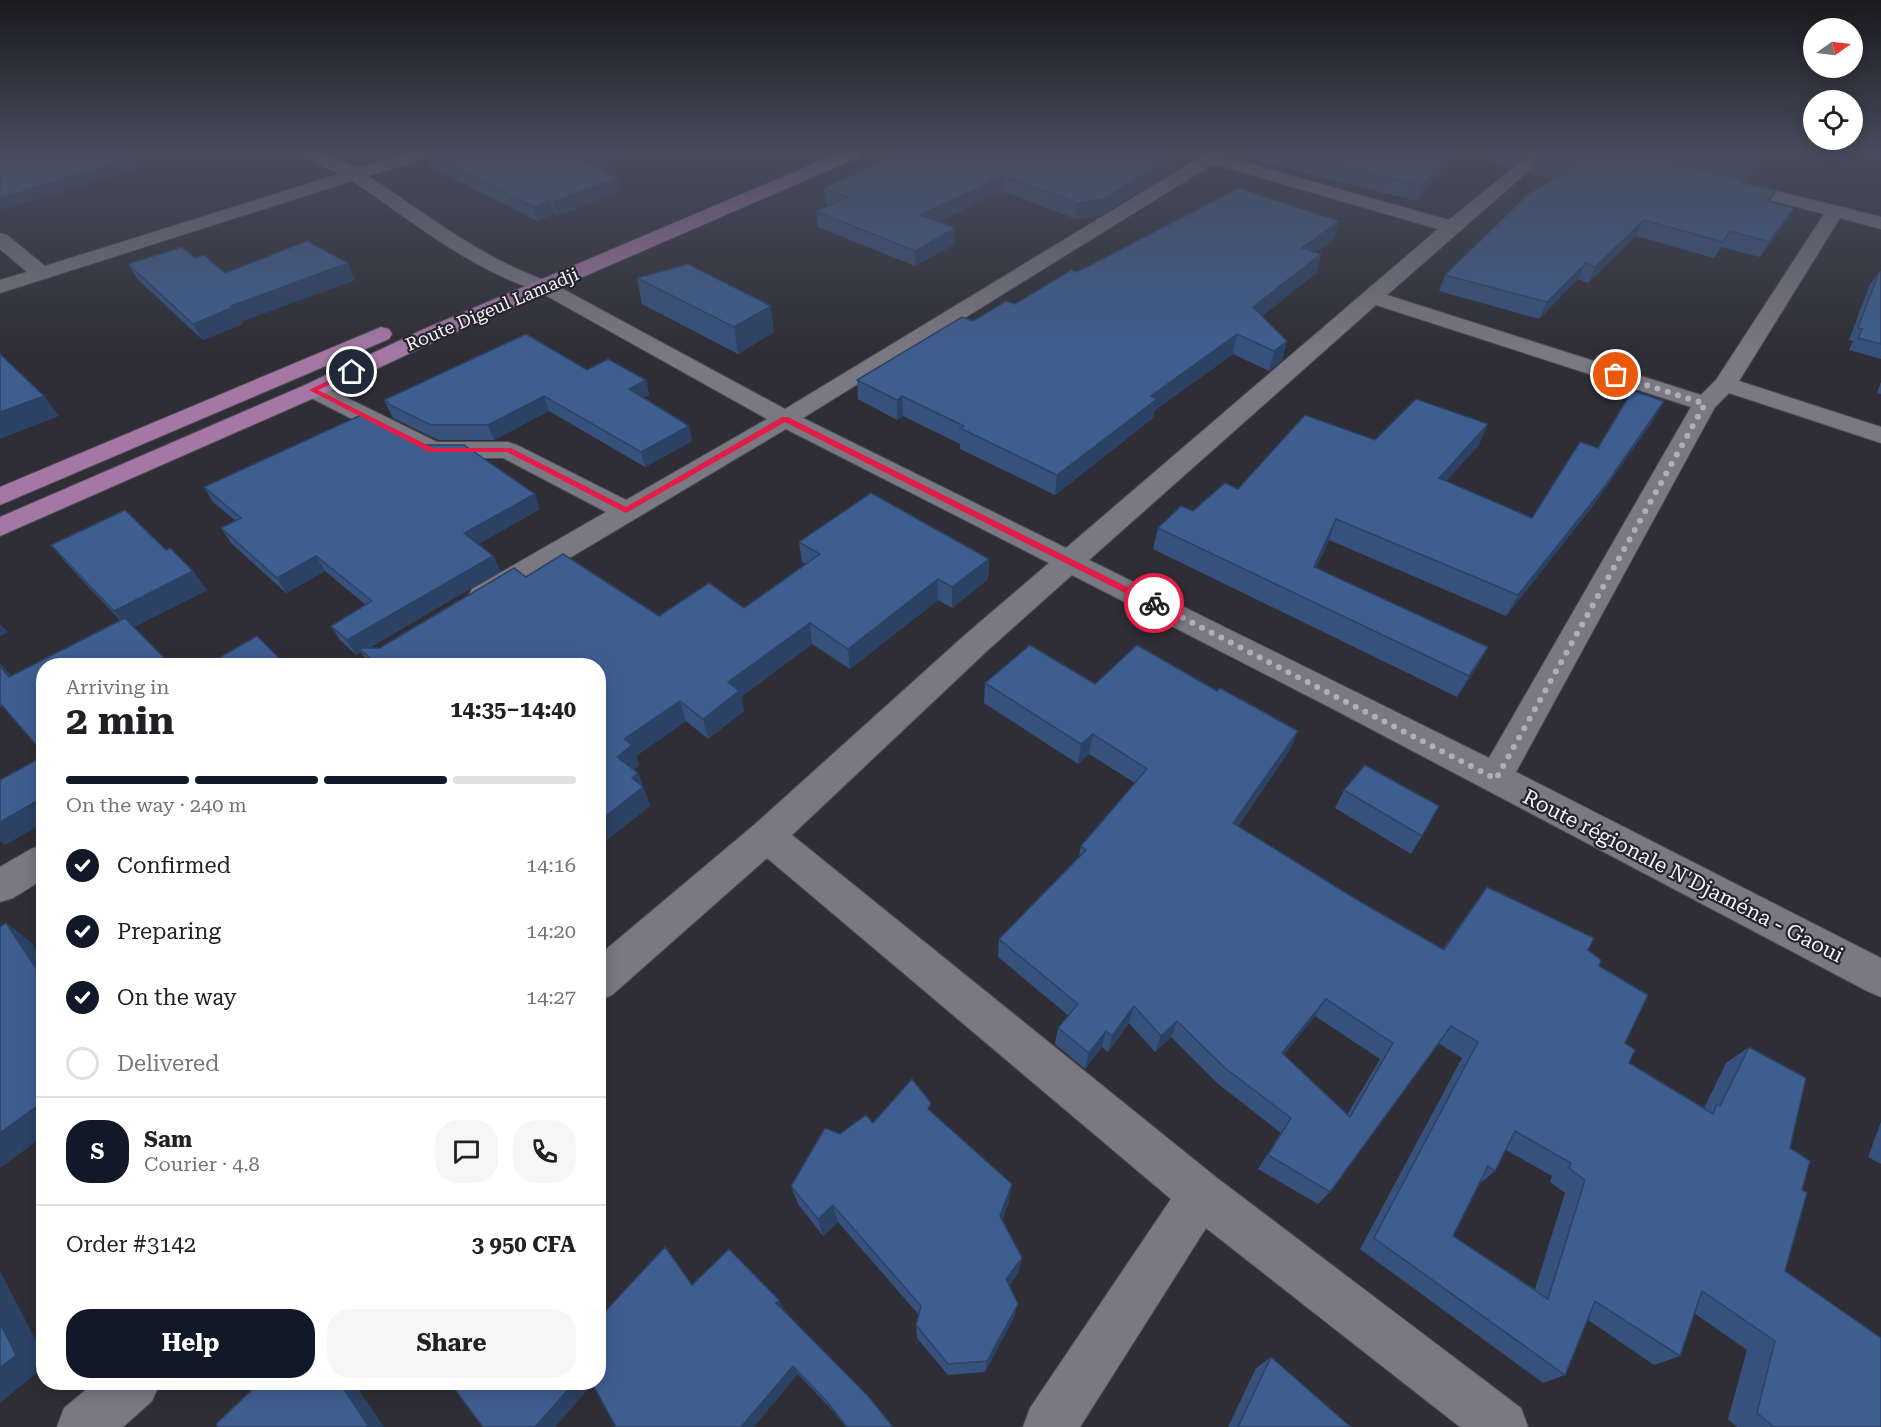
<!DOCTYPE html>
<meta charset="utf-8">
<style>
:root{--surface:#fff;--page:#f6f6f6;--text:#202124;--muted:#757577;--line:#e0e0e0;--accent:#111827}
body{margin:0;font-family:"Roboto Serif",serif;background:var(--page);color:var(--text);height:100vh;display:flex;flex-direction:column;font-size:22px;white-space:nowrap}
*{box-sizing:border-box;margin:0}
p{font-size:20px;color:var(--muted)}
.icon{flex:none;width:33px;height:33px;fill:none;stroke:currentColor;stroke-width:2;stroke-linecap:round;stroke-linejoin:round}
.map{position:relative;flex:1;overflow:hidden}
.details{position:absolute;left:36px;top:658px;width:570px;height:732px;display:flex;flex-direction:column;background:var(--surface);border-radius:24px;box-shadow:0 3px 15px #0003}
.details>*{flex:none}
.needle{width:39px;rotate:76deg}
.tools{position:absolute;left:1803px;top:18px;display:grid;gap:12px}
.tools a{display:grid;place-items:center;width:60px;height:60px;border-radius:50%;background:var(--surface);box-shadow:0 3px 15px #0003;font-size:30px}
.pin{position:absolute;display:grid;place-items:center;width:51px;height:51px;color:#fff;margin:-26px;border:3px solid #fff;border-radius:50%;box-shadow:0 2px 6px #0007}
.courier{position:absolute;display:grid;place-items:center;width:60px;height:60px;margin:-30px;border:4px solid #e11d48;border-radius:50%;background:#fff;color:#222;box-shadow:0 2px 8px #0007}
.overview em{font-style:normal;font-weight:700}
.overview div{display:flex;flex-direction:column-reverse}
.overview{display:flex;align-items:center;justify-content:space-between;height:102px;padding:0 30px}
h1{font-size:39px;font-weight:700;line-height:45px}
.bar{display:grid;grid-template-columns:repeat(4,1fr);gap:9px 6px;align-content:center;height:72px;padding:0 30px}
.bar i{height:8px;border-radius:4px;background:var(--line)}
.bar .selected{background:var(--accent)}
.bar p{grid-column:span 4}
.line{display:flex;align-items:center;gap:15px;padding:0 30px;border-top:2px solid var(--line)}
.line div{flex:1}
.round{display:grid;place-items:center;flex:none;width:63px;height:63px;border-radius:24px;background:var(--page)}
ol{padding:0 30px;list-style:none}
li{display:flex;align-items:center;gap:18px;height:66px}
li p{margin-inline-start:auto}
li .icon{padding:6px;border-radius:50%;background:var(--accent);color:#fff;stroke-width:4}
li:last-child{color:var(--muted)}
li i{width:33px;height:33px;border:3px solid var(--line);border-radius:50%}
.cta{display:flex;gap:12px;margin-top:auto;padding:12px 30px}
.cta a{flex:1;height:69px;border-radius:24px;background:var(--accent);color:#fff;font-size:24px;font-weight:700;line-height:69px;text-align:center}
.cta a+a{background:var(--page);color:var(--text)}
.map>svg:first-child{display:block}
</style>
<div class="map">
<svg width="1881" height="1427" viewBox="0 0 1881 1427">
<rect width="100%" height="100%" fill="#2f2e36"/>
<g fill="none" stroke-linecap="round" stroke-linejoin="round">
<g stroke="#4d4b52" stroke-width="2">
<g id="minor">
<path d="M 302,153 L 323,153 L 356,168 L 406,153 L 431,153 L 429,157 L 368,176 C 429,215 480,258 550,282 L 785,409 L 1207,153 L 1227,153 L 1225,157 L 1449,220 L 1531,153 L 1549,153 L 1387,295 L 1701,395 L 1716,380 L 1824,214 L 1723,188 L 1720,184 L 1723,180 L 1729,179 L 1881,217 L 1881,229 L 1840,218 L 1739,381 L 1881,427 L 1881,443 L 1729,393 L 1715,407 L 1516,772 L 1881,958 L 1881,997 L 1867,991 L 1337,711 L 1072,575 L 988,650 L 792,835 L 1217,1178 L 1521,1408 L 1528,1427 L 1460,1427 L 1206,1228 L 1080,1427 L 1023,1427 L 1030,1408 L 1171,1199 L 767,858 L 612,995 L 598,1001 L 598,956 L 754,825 L 966,634 L 1049,563 L 786,429 L 494,603 L 483,606 L 472,603 L 468,596 L 472,589 L 606,512 L 503,458 L 432,458 L 423,455 L 305,395 L 301,390 L 305,385 L 313,383 L 321,385 L 437,442 L 508,442 L 517,445 L 626,500 L 767,419 L 536,290 C 466,267 413,221 352,181 L 0,293 L 0,280 L 27,272 L 0,249 L 0,233 L 7,235 L 45,266 L 339,174 L 304,157 ZM 1213,164 L 1438,229 L 1066,548 L 803,418 ZM 1376,305 L 1691,407 L 1489,758 L 1089,560 Z"/>
<polygon points="44,844 44,879 13,898 0,902 0,867 31,849"/>
<polygon points="94,1383 160,1383 152,1401 123,1427 57,1427 64,1408"/>
</g>
</g>
<g stroke="#4d4b52" stroke-width="2">
<g id="major">
<polygon points="839,153 862,153 859,157 440,339 321,395 0,536 0,517 305,385 424,329"/>
<polygon points="381,327 389,329 392,334 389,339 0,505 0,487"/>
</g>
</g>
<use href="#minor" fill="#7a7882" fill-rule="evenodd"/>
<use href="#major" fill="#a577a5" fill-rule="evenodd"/>
</g>
<g fill="#36517c" fill-rule="evenodd">
<polygon points="425,153 645,153 601,169 621,191 557,216 554,214 537,221 430,167"/>
<polygon points="898,153 1179,153 1174,170 1101,215 1076,219 1002,191 938,222 955,244 915,266 818,227 816,211 830,205 825,204 824,188"/>
<polygon points="1228,153 1528,153 1510,167 1457,153 1417,201 1229,154"/>
<polygon points="1542,153 1769,153 1746,181 1743,180 1742,182 1776,191 1769,202 1794,208 1785,223 1760,257 1721,247 1714,258 1636,236 1588,283 1578,279 1539,319 1439,291 1445,275 1553,179 1530,173 1536,158"/>
<polygon points="1859,153 1881,153 1881,162 1857,156"/>
<polygon points="1334,239 1316,252 1316,273 1262,316 1287,341 1282,360 1269,371 1233,354 1155,410 1153,418 1055,495 960,449 960,444 903,416 897,420 858,399 857,380 973,321 1015,304 1077,272"/>
<polygon points="195,258 225,273 355,280 242,321 243,324 203,340 138,280 128,264"/>
<polygon points="1879,272 1881,272 1881,359 1849,350 1853,341 1849,340 1870,284"/>
<polygon points="637,278 774,332 738,354 642,304"/>
<polygon points="646,380 649,395 644,398 689,426 692,441 645,467 549,411 494,440 438,440 393,418 384,400"/>
<polygon points="1881,382 1881,394 1877,393"/>
<polygon points="1664,401 1652,422 1592,507 1506,616 1329,540 1316,568 1488,647 1476,668 1457,697 1153,549 1158,528 1238,489 1375,440 1479,445 1446,481 1532,518 1598,448"/>
<polygon points="204,487 540,509 478,544 493,556 500,571 369,648 380,648 526,577 659,616 744,608 806,564 802,562 799,542 989,559 988,579 952,608 938,600 850,669 812,644 741,697 744,711 708,739 686,721 636,756 639,765 633,770 638,773 650,806 598,847 598,666 370,666 361,652 356,655 340,640 331,626 366,605 325,571 286,593 231,543 221,528 236,521 213,502"/>
<polygon points="51,545 207,590 134,627 0,707 0,663 11,676 120,620 67,564"/>
<path d="M 985,683 L 1095,684 L 1217,691 L 1298,731 L 1289,751 L 1238,826 L 1354,898 L 1443,949 L 1473,906 L 1487,887 L 1588,950 L 1599,966 L 1625,1043 L 1629,1063 L 1704,1108 L 1726,1063 L 1749,1047 L 1790,1148 L 1802,1190 L 1785,1271 L 1881,1427 L 1737,1427 L 1728,1419 L 1747,1350 L 1694,1313 L 1680,1356 L 1654,1365 L 1588,1320 L 1565,1375 L 1543,1383 L 1360,1249 L 1462,1058 L 1438,1043 L 1330,1192 L 1318,1204 L 1258,1169 L 1281,1133 L 1217,1083 L 1171,1037 L 1155,1052 L 1129,1023 L 1108,1052 L 1102,1047 L 1085,1069 L 1055,1044 L 1058,1028 L 1069,1016 L 998,957 L 999,939 L 1079,857 L 1081,846 L 1135,783 L 1089,754 L 1078,764 L 984,703 ZM 1315,1016 L 1380,1059 L 1347,1115 L 1284,1054 ZM 1506,1150 L 1552,1176 L 1550,1182 L 1565,1193 L 1535,1289 L 1453,1236 L 1479,1184 L 1495,1171 Z"/>
<polygon points="1344,790 1422,836 1411,854 1335,808"/>
<polygon points="931,1111 1009,1201 1002,1220 1022,1258 1018,1273 1009,1286 1018,1304 1014,1317 985,1372 948,1375 917,1338 916,1325 919,1315 838,1222 823,1236 798,1204 791,1186 840,1134 873,1123"/>
<polygon points="1881,1122 1881,1164 1868,1157"/>
<polygon points="674,1259 692,1285 784,1310 893,1427 846,1427 833,1411 798,1374 592,1384 555,1427 483,1427 450,1383 598,1383"/>
<polygon points="1271,1357 1351,1427 1228,1427 1256,1368"/>
</g>
<g fill="#2c4265">
<polygon points="606,153 645,153 586,175 583,161"/>
<polygon points="1178,153 1179,153 1174,170 1101,215 1076,219 1078,203"/>
<polygon points="1450,153 1457,153 1417,201 1422,186"/>
<polygon points="1516,153 1528,153 1510,167"/>
<polygon points="1765,153 1769,153 1746,181 1754,166"/>
<polygon points="133,158 139,168 3,210 0,205 0,198"/>
<polygon points="1003,176 1002,191 921,231 920,215"/>
<polygon points="618,178 621,191 557,216 553,202"/>
<polygon points="550,200 554,214 537,221 533,207"/>
<polygon points="1794,208 1785,223 1760,257 1769,242"/>
<polygon points="1644,220 1636,236 1588,283 1595,267"/>
<polygon points="1339,221 1334,239 1297,267 1302,248"/>
<polygon points="955,228 955,244 915,266 915,251"/>
<polygon points="1321,254 1316,273 1249,326 1253,307"/>
<polygon points="348,263 355,280 242,321 243,324 203,340 193,324 231,306"/>
<polygon points="1586,263 1578,279 1539,319 1547,302"/>
<polygon points="771,306 774,332 738,354 734,327"/>
<polygon points="1237,334 1233,354 1155,410 1153,418 1055,495 1057,475 1151,396"/>
<polygon points="1287,341 1282,360 1269,371 1274,351"/>
<polygon points="646,380 649,395 633,404 629,389"/>
<polygon points="44,396 59,416 0,439 0,412"/>
<polygon points="544,396 549,411 494,440 488,425"/>
<polygon points="902,396 903,416 897,420 897,400"/>
<polygon points="1664,401 1652,422 1592,507 1506,616 1518,595"/>
<polygon points="1488,424 1479,445 1430,499 1439,478"/>
<polygon points="689,426 692,441 645,467 641,452"/>
<polygon points="535,494 540,509 471,548 464,533"/>
<polygon points="1336,519 1329,540 1307,588 1314,567"/>
<polygon points="316,556 325,571 286,593 277,578"/>
<polygon points="493,556 500,571 363,651 359,648 361,652 356,655 347,640"/>
<polygon points="989,559 988,579 952,608 952,587"/>
<polygon points="193,571 207,590 129,630 114,611"/>
<polygon points="938,579 938,600 850,669 848,649"/>
<polygon points="810,623 812,644 741,697 744,711 708,739 703,719 728,682"/>
<polygon points="0,624 8,632 0,636"/>
<polygon points="1488,647 1476,668 1457,697 1469,676"/>
<polygon points="281,660 285,666 270,666"/>
<polygon points="0,663 25,693 9,677 0,666"/>
<polygon points="680,701 686,721 636,756 639,765 625,776 617,757 624,739"/>
<polygon points="1298,731 1289,751 1226,842 1233,823"/>
<polygon points="1093,734 1089,754 1078,764 1081,744"/>
<polygon points="638,773 650,806 598,847 598,822 632,778"/>
<polygon points="44,797 44,823 5,845 0,841 0,822"/>
<polygon points="6,923 30,941 44,961 44,980"/>
<polygon points="1326,999 1315,1016 1273,1069 1282,1053"/>
<polygon points="1134,1006 1129,1023 1108,1052 1112,1036"/>
<polygon points="1177,1021 1171,1037 1155,1052 1161,1036"/>
<polygon points="1106,1031 1102,1047 1085,1069 1089,1053"/>
<polygon points="44,1101 44,1136 0,1168 0,1133"/>
<polygon points="1012,1184 1009,1201 998,1233 1000,1216"/>
<polygon points="833,1205 838,1222 823,1236 818,1219"/>
<polygon points="1022,1258 1018,1273 1003,1294 1006,1279"/>
<polygon points="0,1271 44,1356 44,1367 0,1403"/>
<polygon points="779,1300 784,1310 782,1313 776,1303"/>
<polygon points="1018,1304 1014,1317 985,1372 987,1361"/>
<polygon points="793,1366 798,1374 754,1427 741,1427"/>
<polygon points="340,1383 354,1383 384,1427 369,1427"/>
<polygon points="574,1383 593,1383 555,1427 535,1427"/>
</g>
<g fill="#3f5e90" stroke="#2c4265" stroke-width="1.5" fill-rule="evenodd">
<polygon points="0,153 126,153 133,158 0,198"/>
<polygon points="425,153 606,153 583,161 618,178 553,202 550,200 533,207"/>
<polygon points="898,153 1178,153 1177,155 1103,199 1078,203 1003,176 920,215 955,228 915,251 816,211 848,197 824,188"/>
<polygon points="1284,153 1450,153 1422,186"/>
<polygon points="1542,153 1637,153 1743,179 1741,182 1776,191 1768,201 1794,208 1769,242 1730,231 1723,242 1644,220 1595,267 1586,263 1547,302 1445,275 1528,194 1573,167 1536,158"/>
<polygon points="1699,153 1765,153 1754,166"/>
<polygon points="1239,188 1339,221 1302,248 1321,254 1253,307 1287,341 1274,351 1237,334 1151,396 1157,399 1057,475 960,428 964,426 902,396 897,400 857,380 962,317 973,321 1006,301 1015,304 1071,270 1077,272"/>
<polygon points="307,241 348,263 231,306 234,307 193,324 128,264 182,247 195,258 204,255 225,273"/>
<polygon points="688,264 771,306 734,327 637,278"/>
<polygon points="1879,272 1881,272 1881,344 1858,338 1862,329 1858,328"/>
<polygon points="526,334 587,370 608,359 646,380 629,389 689,426 641,452 544,396 488,425 431,425 386,403 388,402 384,400"/>
<polygon points="0,354 44,396 0,412"/>
<polygon points="1632,391 1664,401 1605,486 1518,595 1336,519 1314,567 1488,647 1469,676 1158,528 1181,506 1193,511 1225,483 1238,489 1305,415 1375,440 1416,399 1488,424 1439,478 1532,518 1580,442 1598,448"/>
<polygon points="361,415 425,445 464,445 535,494 464,533 493,556 347,640 331,626 372,601 316,556 277,578 221,528 241,518 204,487"/>
<polygon points="871,493 989,559 952,587 938,579 848,649 810,623 728,682 739,691 703,719 680,701 624,739 632,745 617,757 638,773 632,778 643,787 598,822 598,666 379,666 359,648 380,648 514,568 526,577 563,554 659,616 709,583 744,608 820,554 799,542"/>
<polygon points="125,510 166,550 170,548 193,571 114,611 51,545"/>
<polygon points="125,618 172,666 44,666 44,754 0,703 0,666 9,677"/>
<polygon points="257,636 281,660 270,666 205,666"/>
<path d="M 1030,645 L 1095,684 L 1137,645 L 1217,691 L 1220,688 L 1298,731 L 1233,823 L 1354,898 L 1444,950 L 1487,887 L 1594,938 L 1588,950 L 1601,960 L 1599,966 L 1648,995 L 1625,1043 L 1635,1050 L 1629,1063 L 1713,1114 L 1717,1104 L 1720,1106 L 1749,1047 L 1806,1078 L 1790,1148 L 1810,1161 L 1802,1190 L 1807,1193 L 1785,1271 L 1881,1338 L 1881,1427 L 1774,1427 L 1757,1413 L 1775,1341 L 1702,1291 L 1680,1356 L 1595,1301 L 1565,1375 L 1374,1238 L 1478,1042 L 1451,1026 L 1330,1192 L 1268,1155 L 1291,1118 L 1225,1068 L 1177,1021 L 1161,1036 L 1134,1006 L 1112,1036 L 1106,1031 L 1089,1053 L 1058,1028 L 1078,1004 L 999,939 L 1086,850 L 1081,846 L 1147,769 L 1093,734 L 1081,744 L 985,683 ZM 1326,999 L 1393,1043 L 1350,1117 L 1282,1053 ZM 1515,1131 L 1571,1163 L 1569,1168 L 1585,1180 L 1548,1299 L 1453,1236 L 1488,1166 L 1495,1171 Z"/>
<polygon points="44,756 44,797 0,822 0,780"/>
<polygon points="1365,765 1439,806 1422,836 1344,790"/>
<polygon points="6,923 44,980 44,1101 0,1133 0,927"/>
<polygon points="912,1079 931,1103 928,1109 1012,1184 1000,1216 1022,1258 1006,1279 1018,1304 987,1361 948,1364 916,1325 921,1306 833,1205 818,1219 791,1186 825,1128 840,1134 866,1115 873,1123"/>
<polygon points="665,1247 692,1285 729,1249 779,1300 776,1303 868,1396 893,1427 847,1427 829,1404 793,1366 741,1427 616,1427 592,1383 598,1383 598,1319"/>
<polygon points="0,1323 16,1355 0,1368"/>
<polygon points="1271,1357 1351,1427 1238,1427"/>
<polygon points="259,1383 340,1383 369,1427 218,1427 216,1424"/>
<polygon points="450,1383 574,1383 535,1427 483,1427"/>
</g>
<linearGradient id="sky" x2="0" y2="1"><stop stop-color="#1a191e"/><stop offset="0.43" stop-color="#474c5d"/><stop offset="1" stop-color="#474c5d" stop-opacity="0"/></linearGradient>
<rect width="1881" height="352" fill="url(#sky)"/>
<polygon fill="#e11d48" points="350,370 356,372 318,390 433,448 511,448 626,507 782,417 788,417 1159,603 1151,606 785,422 626,513 507,452 429,452 309,390"/>
<g fill="none" stroke-linecap="round" stroke-linejoin="round">
<polyline stroke="#b0afb5" stroke-width="6" stroke-dasharray="0 10.8" points="1154,603 1496,779 1705,404 1616,375"/>
</g>
<g text-anchor="middle" dominant-baseline="central" stroke-width="4.5" stroke-linejoin="round" paint-order="stroke">
<g font-size="18" fill="#f5f4f9" stroke="#26242c">
<text transform="translate(492 309) rotate(-23)">Route Digeul Lamadji</text>
</g>
<g font-size="21" fill="#f5f4f9" stroke="#26242c">
<text transform="translate(1683 876) rotate(27)">Route régionale N'Djaména - Gaoui</text>
</g>
</g>
</svg>
<div class="tools">
<a><svg class="needle" viewBox="-14 -14 28 28"><path d="M0-13l5 13h-10z" fill="#e53935"/><path d="M0 13l5-13h-10z" fill="#757577"/></svg></a>
<a><svg class="icon" aria-label="locate" viewBox="0 0 24 24"><circle cx="12" cy="12" r="6"/><path d="M12 2v4M12 18v4M2 12h4M18 12h4"/></svg></a>
</div>
<div class="pin" style="left:1616px;top:375px;background:#ea580c"><svg class="icon" aria-label="bag" viewBox="0 0 24 24"><path d="M5 8h14l-1 12H6zM9 8a3 3 0 0 1 6 0"/></svg></div>
<div class="pin" style="left:352px;top:372px;background:#1f2937"><svg class="icon" aria-label="home" viewBox="0 0 24 24"><path d="M3 11l9-7 9 7M6 9v11h12V9"/></svg></div>
<div class="courier" style="left:1154px;top:603px"><svg class="icon" aria-label="bike" viewBox="0 0 24 24"><circle cx="6" cy="16" r="4"/><circle cx="18" cy="16" r="4"/><path d="M6 16l4-8h5l3 8M10 8l3 8H6M13 5h3"/></svg></div>
<section class="details">
<div class="overview"><div><h1>2 min</h1><p>Arriving in</p></div><em>14:35–14:40</em></div>
<div class="bar"><i class="selected"></i><i class="selected"></i><i class="selected"></i><i></i><p>On the way · 240 m</p></div>
<ol>
<li><svg class="icon" aria-label="check" viewBox="0 0 24 24"><path d="M5 12l5 5 9-10"/></svg>Confirmed<p>14:16</p></li>
<li><svg class="icon" aria-label="check" viewBox="0 0 24 24"><path d="M5 12l5 5 9-10"/></svg>Preparing<p>14:20</p></li>
<li><svg class="icon" aria-label="check" viewBox="0 0 24 24"><path d="M5 12l5 5 9-10"/></svg>On the way<p>14:27</p></li>
<li><i></i>Delivered</li>
</ol>
<div class="line" style="height:108px"><b class="round" style="background:var(--accent);color:#fff">S</b><div><b>Sam</b><p>Courier · 4.8</p></div><a class="round"><svg class="icon" aria-label="chat" viewBox="0 0 24 24"><path d="M4 5h16v11H9l-5 4z"/></svg></a><a class="round"><svg class="icon" aria-label="phone" viewBox="0 0 24 24"><path d="M5 4h4l2 5-3 2q2 4 5 5l2-3 5 2v4C11 20 4 13 5 4z"/></svg></a></div>
<div class="line" style="height:78px"><div>Order #3142</div><b>3 950 CFA</b></div>
<div class="cta"><a>Help</a><a>Share</a></div>
</section>
</div>
